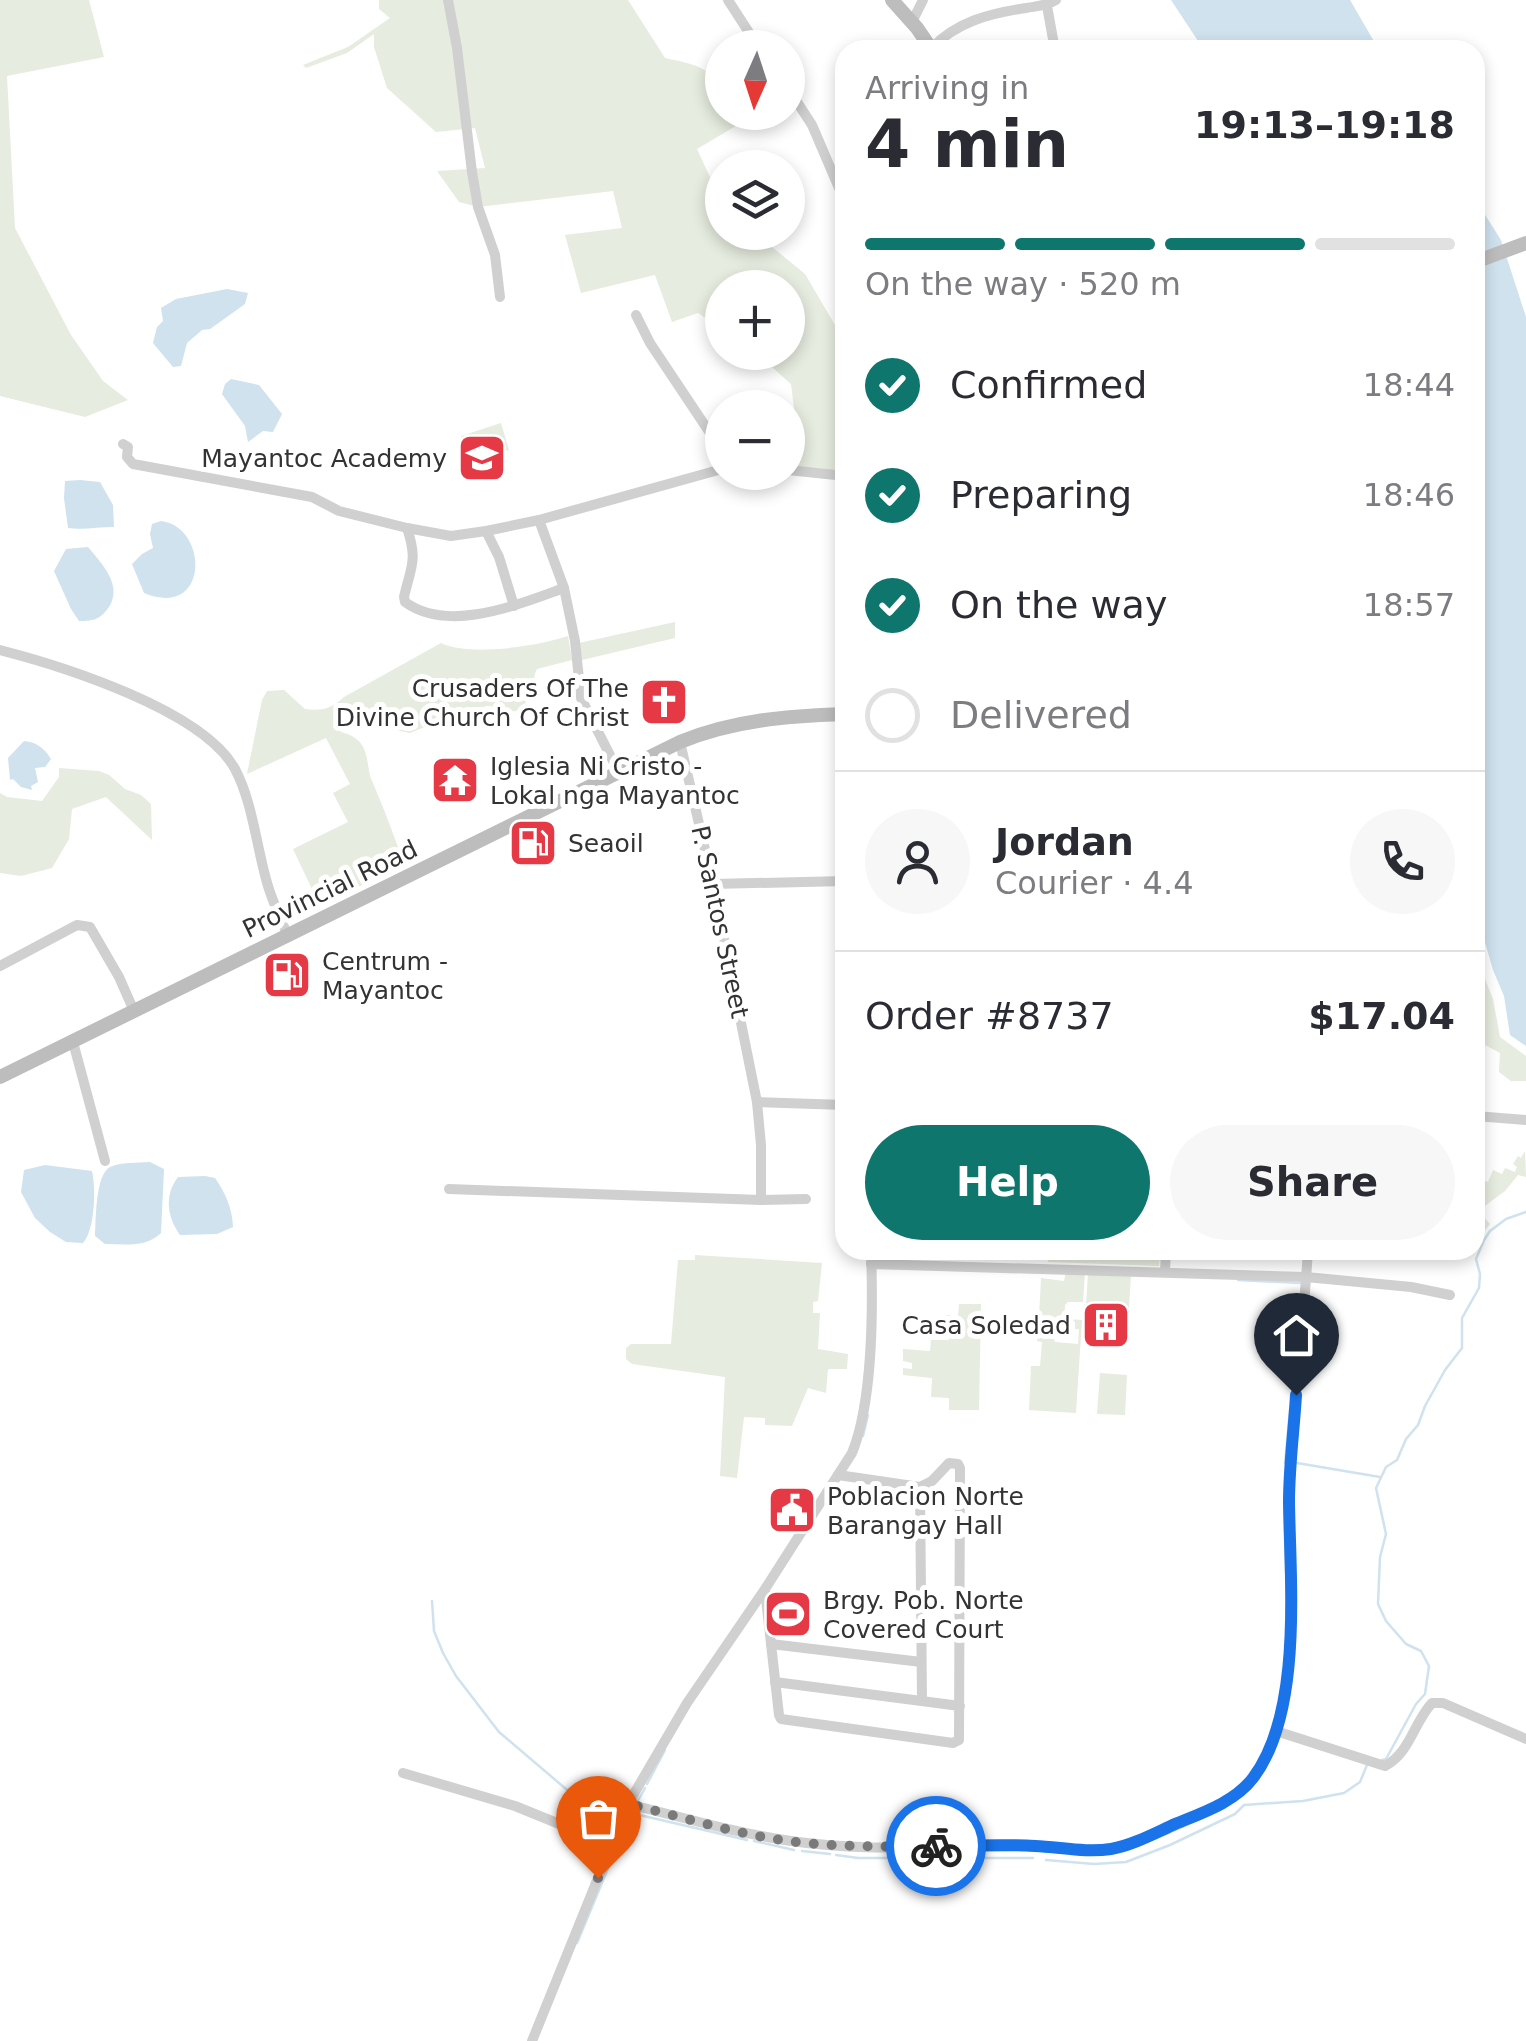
<!DOCTYPE html>
<meta charset="utf-8">
<style>
:root{--surface:#fff;--page:#f7f7f7;--text:#2b2b33;--muted:#7c7c81;--line:#e1e1e2;--accent:#0f766e}
body{margin:0;font-family:"DejaVu Sans",sans-serif;background:var(--page);color:var(--text);height:100vh;display:flex;flex-direction:column;font-size:38px;white-space:nowrap}
*{box-sizing:border-box;margin:0}
p{font-size:32px;color:var(--muted)}
.icon{flex:none;width:55px;height:55px;fill:none;stroke:currentColor;stroke-width:2;stroke-linecap:round;stroke-linejoin:round}
.map{position:relative;flex:1;overflow:hidden}
.side{position:absolute;left:835px;top:40px;width:650px;height:1220px;display:flex;flex-direction:column;background:var(--surface);border-radius:30px;box-shadow:0 5px 15px #0003}
.side>*{flex:none}
.needle{width:65px;rotate:183deg}
.tools{position:absolute;left:705px;top:30px;display:grid;gap:20px}
.tools a{display:grid;place-items:center;width:100px;height:100px;border-radius:50%;background:var(--surface);box-shadow:0 5px 15px #0003;font-size:50px}
.pin{position:absolute;display:grid;place-items:center;width:85px;height:85px;color:#fff;margin:-102px -42px;border-radius:50% 50% 50% 0;rotate:-45deg;box-shadow:0 0 10px #0007}
.pin .icon{rotate:45deg}
.courier{position:absolute;display:grid;place-items:center;width:100px;height:100px;margin:-50px;border:8px solid #1a73e8;border-radius:50%;background:#fff;color:#222;box-shadow:0 2px 12px #0007}
.overview em{font-style:normal;font-weight:700}
.overview div{display:flex;flex-direction:column-reverse}
.overview{display:flex;align-items:center;justify-content:space-between;height:170px;padding:0 30px}
h1{font-size:65px;font-weight:700;line-height:75px}
.bar{display:grid;grid-template-columns:repeat(4,1fr);gap:15px 10px;align-content:center;height:120px;padding:0 30px}
.bar i{height:12px;border-radius:8px;background:var(--line)}
.bar .selected{background:var(--accent)}
.bar p{grid-column:span 4}
.line{display:flex;align-items:center;gap:25px;padding:0 30px;border-top:2px solid var(--line)}
.line div{flex:1}
.round{display:grid;place-items:center;flex:none;width:105px;height:105px;border-radius:52px;background:var(--page)}
ol{padding:0 30px;list-style:none}
li{display:flex;align-items:center;gap:30px;height:110px}
li p{margin-inline-start:auto}
li .icon{padding:10px;border-radius:50%;background:var(--accent);color:#fff;stroke-width:4}
li:last-child{color:var(--muted)}
li i{width:55px;height:55px;border:5px solid var(--line);border-radius:50%}
.button{display:flex;gap:20px;margin-top:auto;padding:20px 30px}
.button a{flex:1;height:115px;border-radius:60px;background:var(--accent);color:#fff;font-size:40px;font-weight:700;line-height:115px;text-align:center}
.button a+a{background:var(--page);color:var(--text)}
.map>svg:first-child{display:block}
</style>
<div class="map">
<svg width="1526" height="2041" viewBox="0 0 1526 2041">
<rect width="100%" height="100%" fill="#fff"/>
<g fill="#e6ecdf">
<polygon points="0,0 89,0 104,57 7,76 15,228 71,335 103,381 128,400 85,417 0,396"/>
<path d="M 379,0 L 628,0 L 665,58 C 702,66 722,69 722,112 L 739,113 L 746,120 L 697,149 L 722,203 L 722,232 L 755,233 L 805,274 L 845,342 L 845,476 L 795,471 L 798,440 L 791,384 L 756,353 L 788,352 L 788,288 L 722,288 L 722,329 L 698,313 L 672,322 L 655,275 L 581,293 L 565,235 L 622,228 L 613,191 L 478,207 L 459,202 L 437,171 L 485,168 L 475,128 L 436,132 L 387,88 L 374,47 L 374,34 L 347,53 L 306,68 L 303,65 L 348,47 L 390,18 L 379,9 Z"/>
<polygon points="501,423 509,450 469,463 461,436"/>
<polygon points="675,622 675,638 582,660 579,643"/>
<path d="M 568,636 L 572,660 L 537,669 C 532,678 535,683 539,690 L 529,693 L 523,710 L 501,713 L 491,706 L 485,706 L 482,713 L 485,724 L 454,730 L 447,718 L 410,733 L 380,727 L 373,722 L 353,715 L 336,717 L 334,727 C 341,734 347,732 355,738 C 370,748 366,768 372,781 C 384,808 394,836 404,864 L 320,906 L 293,849 L 348,822 L 333,793 L 350,784 L 326,738 L 247,774 L 262,700 L 267,691 L 284,690 L 305,709 C 322,711 331,709 344,697 L 441,643 C 470,657 538,646 568,636 Z"/>
<polygon points="59,768 99,771 109,775 125,789 141,795 151,804 152,840 106,797 72,809 69,839 52,868 21,876 0,873 0,793 7,797 42,801 59,777"/>
<polygon points="1475,954 1493,999 1500,1037 1526,1056 1526,1081 1511,1081 1499,1072 1500,1053 1485,1045 1475,1044"/>
<polygon points="1525,1151 1526,1177 1518,1175 1505,1191 1478,1211 1490,1224 1477,1240 1475,1250 1475,1187 1480,1179 1488,1182 1493,1170 1502,1174 1505,1168 1515,1172 1517,1167 1513,1164 1518,1156 1521,1158"/>
<polygon points="1048,1250 1160,1250 1159,1266 1048,1262"/>
<polygon points="695,1255 822,1263 818,1301 813,1302 813,1313 820,1313 818,1349 848,1354 847,1369 828,1369 826,1393 808,1388 792,1426 765,1425 765,1418 744,1417 737,1478 720,1476 725,1377 632,1364 626,1359 626,1348 631,1344 671,1344 678,1260 695,1260"/>
<polygon points="1066,1272 1085,1273 1083,1302 1068,1302 1065,1305 1064,1318 1039,1317 1041,1278 1064,1281"/>
<polygon points="1088,1273 1131,1275 1129,1308 1086,1306"/>
<polygon points="959,1304 981,1304 979,1410 949,1410 949,1398 931,1397 932,1378 903,1375 903,1368 912,1369 912,1363 903,1361 903,1349 930,1351 931,1340 949,1340 947,1315 958,1316"/>
<polygon points="1038,1319 1043,1320 1044,1324 1049,1324 1049,1332 1051,1333 1051,1338 1054,1339 1055,1342 1078,1344 1079,1329 1075,1329 1075,1322 1069,1321 1069,1319 1082,1320 1076,1413 1029,1410 1031,1366 1040,1366 1042,1342 1037,1341"/>
<polygon points="1100,1373 1127,1375 1125,1415 1097,1414"/>
<polygon points="802,1591 804,1636 774,1637 773,1592"/>
</g>
<g fill="#cfe2ee">
<polygon points="1171,0 1350,0 1379,50 1204,50"/>
<polygon points="1475,199 1501,240 1526,317 1526,1046 1510,1035 1504,996 1493,970 1480,925 1483,747 1475,698"/>
<polygon points="227,289 248,293 245,304 210,329 202,330 187,343 181,366 173,367 153,343 157,327 163,321 161,308 176,299"/>
<polygon points="231,379 259,385 282,414 273,432 263,431 248,442 245,426 222,394 225,384"/>
<path d="M 80,480 L 100,482 L 113,505 L 114,527 C 98,527 84,530 68,528 L 64,498 L 65,481 Z"/>
<path d="M 161,521 C 209,527 210,620 144,593 L 132,564 L 142,554 L 153,548 L 150,534 L 152,524 Z"/>
<path d="M 88,547 C 102,564 123,585 109,607 C 100,620 93,621 79,621 L 71,609 L 54,571 L 66,549 Z"/>
<path d="M 24,741 C 37,742 45,749 51,759 L 45,767 L 35,768 L 38,782 L 31,786 L 32,790 L 21,787 L 13,779 L 10,780 L 8,758 Z"/>
<path d="M 150,1162 L 164,1169 L 161,1233 C 145,1248 126,1244 105,1244 L 95,1236 C 96,1221 95,1175 110,1167 C 120,1162 138,1163 150,1162 Z"/>
<path d="M 45,1165 L 92,1171 C 96,1189 95,1229 83,1243 L 66,1242 L 50,1232 L 35,1218 L 21,1192 L 24,1170 Z"/>
<path d="M 205,1176 L 215,1178 C 226,1194 232,1208 233,1227 L 217,1234 L 180,1235 C 167,1217 164,1195 178,1177 Z"/>
</g>
<g fill="none" stroke-linecap="round" stroke-linejoin="round">
<g stroke="#cfe2ee" stroke-width="2.5">
<polyline points="1238,1280 1300,1283"/>
<polyline points="863,1436 868,1415"/>
<polyline points="1285,1463 1290,1409"/>
<polyline points="1297,1463 1380,1477"/>
<polyline points="432,1601 434,1631 443,1653 456,1676 499,1732 586,1806 610,1816"/>
<polyline points="1382,1760 1386,1759 1416,1704 1425,1694 1429,1666 1421,1651 1406,1644 1386,1621 1378,1604 1380,1557 1386,1534 1376,1488 1386,1467 1397,1460 1406,1439 1418,1425 1425,1406 1445,1370 1462,1348 1462,1318 1479,1288 1480,1274 1476,1259 1484,1240 1490,1231 1506,1219 1526,1212"/>
<polyline points="647,1784 665,1750"/>
<polyline points="636,1804 645,1788"/>
<polyline points="754,1841 794,1850"/>
<polyline points="802,1851 830,1854"/>
<polyline points="836,1855 858,1858 1033,1858"/>
<polyline points="1046,1860 1094,1864 1126,1862 1170,1845 1235,1814 1244,1805 1303,1801 1344,1793 1360,1782 1367,1765"/>
<polyline points="577,1943 631,1813 747,1840"/>
</g>
<g stroke="#d0d0d0" stroke-width="10">
<polyline points="448,0 457,48 472,172 478,207 495,255 500,297"/>
<polyline points="728,0 759,48"/>
<polyline points="1047,6 1055,50"/>
<polyline points="912,22 923,0"/>
<path d="M 931,49 C 955,22 991,13 1026,8 C 1037,6 1046,6 1056,0"/>
<polyline points="788,88 812,125 845,202"/>
<polyline points="636,315 650,343 722,451"/>
<polyline points="123,444 128,447 127,457 133,464 312,497 339,511 407,528 451,536 486,531 539,520"/>
<polyline points="788,470 845,476"/>
<path d="M 407,528 C 418,561 411,566 404,597 L 405,602 C 449,634 519,604 564,588"/>
<polyline points="486,531 499,557 514,606"/>
<path d="M 0,650 C 62,666 203,710 235,769 C 252,801 256,843 266,879 C 271,899 280,917 288,936"/>
<polyline points="680,742 713,884 757,1102 761,1145 761,1200"/>
<polyline points="618,771 581,698 575,641 564,588 539,520 722,469"/>
<polyline points="713,884 845,881"/>
<polyline points="0,966 77,925 90,927 119,977 134,1011"/>
<polyline points="73,1042 105,1161"/>
<polyline points="757,1102 845,1105"/>
<polyline points="1475,1116 1526,1120"/>
<polyline points="449,1189 761,1200 806,1199"/>
<polyline points="871,1264 1306,1277 1411,1287 1450,1295"/>
<polyline points="1165,1272 1166,1250"/>
<polyline points="920,1487 922,1701"/>
<polyline points="765,1590 779,1715 781,1719 953,1743 959,1740 960,1468 958,1464 949,1463 932,1481 920,1487 838,1475"/>
<polyline points="771,1644 921,1662"/>
<polyline points="775,1682 960,1706"/>
<path d="M 1276,1731 L 1385,1766 C 1410,1753 1414,1722 1432,1703 L 1443,1703 L 1526,1739"/>
<polyline points="403,1773 515,1806 611,1845"/>
<path d="M 628,1804 C 682,1817 735,1833 791,1841 C 865,1852 942,1846 1018,1846 C 1048,1846 1079,1852 1109,1849 C 1135,1846 1220,1808 1240,1791 C 1252,1782 1261,1768 1267,1755 C 1304,1672 1286,1579 1289,1492 C 1293,1411 1303,1331 1308,1250"/>
<path d="M 532,2041 L 628,1804 L 687,1703 L 765,1589 L 852,1453 C 873,1402 873,1306 871,1250"/>
</g>
<g stroke="#bdbdbd" stroke-width="14">
<polyline points="892,0 917,28 932,50"/>
<polyline points="1475,262 1526,243"/>
<path d="M 0,1077 L 680,742 C 733,720 788,716 845,714"/>
</g>
</g>
<g fill="none" stroke-linecap="round" stroke-linejoin="round">
<path stroke="#7a7a7a" stroke-width="10" stroke-dasharray="0 18" d="M 598,1878 L 628,1804 C 683,1817 739,1835 795,1842 C 842,1847 888,1847 936,1846"/>
<path stroke="#1a73e8" stroke-width="12" d="M 936,1846 C 969,1846 1002,1844 1035,1846 C 1060,1847 1086,1853 1111,1849 C 1133,1845 1155,1833 1175,1824 C 1202,1813 1235,1802 1253,1778 C 1303,1712 1290,1581 1289,1502 C 1289,1466 1294,1430 1296,1395"/>
</g>
<defs>
<g id="school-square" transform="scale(2.5)"><rect x="-9" y="-9" width="18" height="18" rx="4" fill="#e63946" stroke="#fff"/><path d="M0-5L7-2L0 1L-7-2ZM-4 1L0 2.5L4 1V4Q0 6-4 4Z" fill="#fff"/></g>
<g id="church-square" transform="scale(2.5)"><rect x="-9" y="-9" width="18" height="18" rx="4" fill="#e63946" stroke="#fff"/><path d="M-1.2-6h2.4v3.5h3.3v2.4h-3.3V6h-2.4V-.1h-3.3v-2.4h3.3Z" fill="#fff"/></g>
<g id="temple-square" transform="scale(2.5)"><rect x="-9" y="-9" width="18" height="18" rx="4" fill="#e63946" stroke="#fff"/><path d="M0-6L5-2H3V0L6.5 2.5H4V6H1.5V3h-3V6H-4V2.5H-6.5L-3 0V-2H-5Z" fill="#fff"/></g>
<g id="fuel-square" transform="scale(2.5)"><rect x="-9" y="-9" width="18" height="18" rx="4" fill="#e63946" stroke="#fff"/><path d="M-5.5-6h7V0h2V4h1.3V-2.5L3-4.5l.8-.8L6-3V5H2.5V1h-1V6h-7ZM-4.2-4.7v3.2H.2V-4.7Z" fill="#fff"/></g>
<g id="building-square" transform="scale(2.5)"><rect x="-9" y="-9" width="18" height="18" rx="4" fill="#e63946" stroke="#fff"/><path d="M-4-6H4V6H1V3H-1V6H-4ZM-2.5-4.3h1.7v1.8h-1.7ZM.8-4.3h1.7v1.8H.8ZM-2.5-1h1.7V.8h-1.7ZM.8-1h1.7V.8H.8Z" fill="#fff"/></g>
<g id="civic-square" transform="scale(2.5)"><rect x="-9" y="-9" width="18" height="18" rx="4" fill="#e63946" stroke="#fff"/><path d="M-.6-6.5H3V-4.5H.6V-3L4-1V1h2V6H-6V1h2V-1L-.6-3ZM-1.2 2.5V6h2.4V2.5Z" fill="#fff"/></g>
<g id="stadium-square" transform="scale(2.5)"><rect x="-9" y="-9" width="18" height="18" rx="4" fill="#e63946" stroke="#fff"/><path d="M0-5a6.5 5 0 1 0 0 10a6.5 5 0 1 0 0-10ZM-3.5-1.8h7v3.6h-7Z" fill="#fff"/></g>
</defs>
<g fill-rule="evenodd">
<use href="#school-square" x="482" y="458"/>
<use href="#church-square" x="664" y="702"/>
<use href="#temple-square" x="455" y="780"/>
<use href="#fuel-square" x="533" y="843"/>
<use href="#fuel-square" x="287" y="975"/>
<use href="#building-square" x="1106" y="1325"/>
<use href="#civic-square" x="792" y="1510"/>
<use href="#stadium-square" x="788" y="1614"/>
</g>
<g text-anchor="middle" dominant-baseline="central" stroke-width="10" stroke-linejoin="round" paint-order="stroke">
<g font-size="25" fill="#333" stroke="#fff" text-anchor="start">
<text x="447" y="458" text-anchor="end">Mayantoc Academy</text>
<text x="629" y="688" text-anchor="end">Crusaders Of The<tspan x="629" dy="29">Divine Church Of Christ</tspan></text>
<text x="490" y="766">Iglesia Ni Cristo -<tspan x="490" dy="29">Lokal nga Mayantoc</tspan></text>
<text x="568" y="843">Seaoil</text>
<text x="322" y="961">Centrum -<tspan x="322" dy="29">Mayantoc</tspan></text>
<text x="1071" y="1325" text-anchor="end">Casa Soledad</text>
<text x="827" y="1496">Poblacion Norte<tspan x="827" dy="29">Barangay Hall</tspan></text>
<text x="823" y="1600">Brgy. Pob. Norte<tspan x="823" dy="29">Covered Court</tspan></text>
</g>
<g font-size="25" fill="#333" stroke="#fff">
<text transform="translate(330 889) rotate(-26)">Provincial Road</text>
<text transform="translate(720 922) rotate(78)">P. Santos Street</text>
</g>
</g>
</svg>
<div class="tools">
<a><svg class="needle" viewBox="-14 -14 28 28"><path d="M0-13l5 13h-10z" fill="#e53935"/><path d="M0 13l5-13h-10z" fill="#7c7c81"/></svg></a>
<a><svg class="icon" aria-label="layers" viewBox="0 0 24 24"><path d="M12 4l9 5-9 5-9-5zM3 14l9 5 9-5"/></svg></a>
<a>+</a>
<a>−</a>
</div>
<div class="pin" style="left:598px;top:1878px;background:#ea580c"><svg class="icon" aria-label="bag" viewBox="0 0 24 24"><path d="M5 8h14l-1 12H6zM9 8a3 3 0 0 1 6 0"/></svg></div>
<div class="pin" style="left:1296px;top:1395px;background:#1f2937"><svg class="icon" aria-label="home" viewBox="0 0 24 24"><path d="M3 11l9-7 9 7M6 9v11h12V9"/></svg></div>
<div class="courier" style="left:936px;top:1846px"><svg class="icon" aria-label="bike" viewBox="0 0 24 24"><circle cx="6" cy="16" r="4"/><circle cx="18" cy="16" r="4"/><path d="M6 16l4-8h5l3 8M10 8l3 8H6M13 5h3"/></svg></div>
<section class="side">
<div class="overview"><div><h1>4 min</h1><p>Arriving in</p></div><em>19:13–19:18</em></div>
<div class="bar"><i class="selected"></i><i class="selected"></i><i class="selected"></i><i></i><p>On the way · 520 m</p></div>
<ol>
<li><svg class="icon" aria-label="check" viewBox="0 0 24 24"><path d="M5 12l5 5 9-10"/></svg>Confirmed<p>18:44</p></li>
<li><svg class="icon" aria-label="check" viewBox="0 0 24 24"><path d="M5 12l5 5 9-10"/></svg>Preparing<p>18:46</p></li>
<li><svg class="icon" aria-label="check" viewBox="0 0 24 24"><path d="M5 12l5 5 9-10"/></svg>On the way<p>18:57</p></li>
<li><i></i>Delivered</li>
</ol>
<div class="line" style="height:180px"><a class="round"><svg class="icon" aria-label="person" viewBox="0 0 24 24"><circle cx="12" cy="8" r="4"/><path d="M4 21q1-7 8-7t8 7"/></svg></a><div><b>Jordan</b><p>Courier · 4.4</p></div><a class="round"><svg class="icon" aria-label="phone" viewBox="0 0 24 24"><path d="M5 4h4l2 5-3 2q2 4 5 5l2-3 5 2v4C11 20 4 13 5 4z"/></svg></a></div>
<div class="line" style="height:130px"><div>Order #8737</div><b>$17.04</b></div>
<div class="button"><a>Help</a><a>Share</a></div>
</section>
</div>
